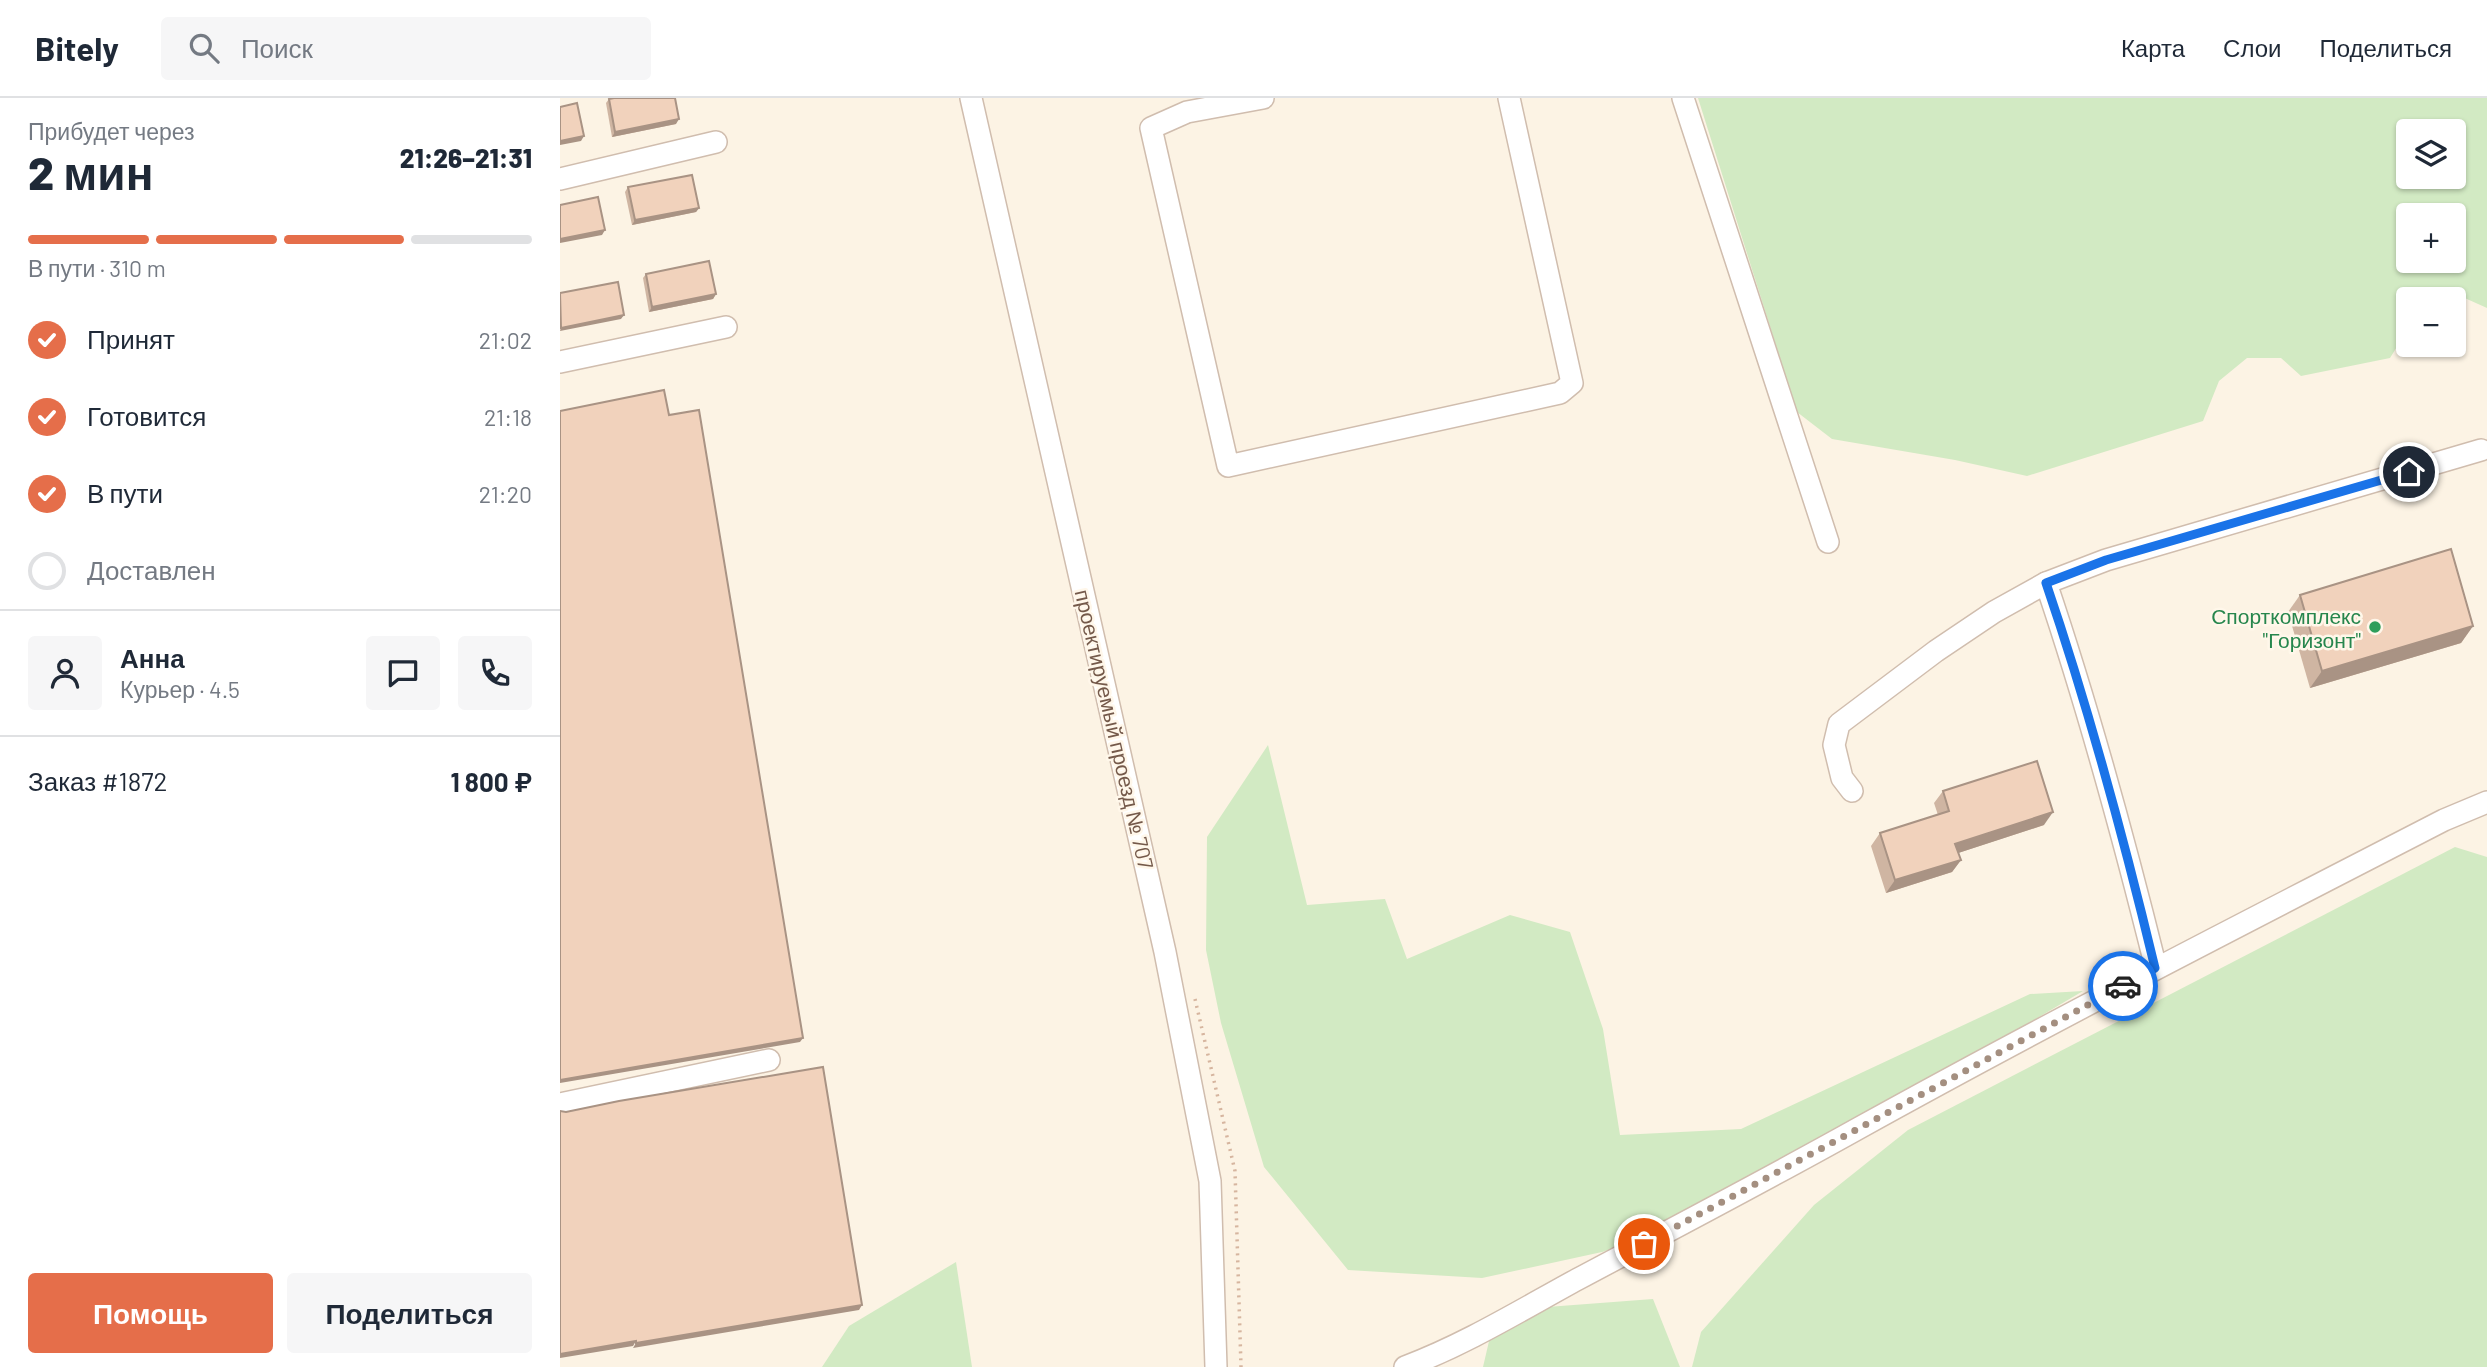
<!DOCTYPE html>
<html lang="ru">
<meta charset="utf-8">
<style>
:root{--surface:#fff;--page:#f6f6f7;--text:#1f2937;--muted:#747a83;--line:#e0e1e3;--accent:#e56e4a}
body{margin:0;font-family:Barlow,sans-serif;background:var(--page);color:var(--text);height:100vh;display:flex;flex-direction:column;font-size:26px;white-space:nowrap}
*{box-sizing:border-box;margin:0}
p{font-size:23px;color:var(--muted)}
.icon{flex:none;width:38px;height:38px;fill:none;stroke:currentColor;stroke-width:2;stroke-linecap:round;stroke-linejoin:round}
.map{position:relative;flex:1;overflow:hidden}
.side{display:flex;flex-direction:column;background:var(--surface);width:560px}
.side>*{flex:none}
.fabs{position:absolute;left:1836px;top:21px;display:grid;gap:14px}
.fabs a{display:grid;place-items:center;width:70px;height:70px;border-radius:7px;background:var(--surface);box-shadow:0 2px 5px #0004;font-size:35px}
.pin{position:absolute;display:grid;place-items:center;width:60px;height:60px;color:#fff;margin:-30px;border:4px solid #fff;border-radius:50%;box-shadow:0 2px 7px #0007}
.courier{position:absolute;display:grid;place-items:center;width:70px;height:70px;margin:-35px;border:5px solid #1a73e8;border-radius:50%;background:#fff;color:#222;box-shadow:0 2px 9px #0007}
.headline em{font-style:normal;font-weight:800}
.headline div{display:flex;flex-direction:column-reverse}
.headline{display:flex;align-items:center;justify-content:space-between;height:119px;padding:0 28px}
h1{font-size:46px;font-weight:800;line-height:52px}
.bar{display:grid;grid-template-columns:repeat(4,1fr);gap:10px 7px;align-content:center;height:84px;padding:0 28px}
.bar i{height:9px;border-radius:5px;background:var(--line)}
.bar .current{background:var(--accent)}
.bar p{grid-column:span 4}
.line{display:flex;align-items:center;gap:18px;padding:0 28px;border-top:2px solid var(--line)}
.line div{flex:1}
.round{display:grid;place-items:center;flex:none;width:74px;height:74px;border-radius:7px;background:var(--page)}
ol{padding:0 28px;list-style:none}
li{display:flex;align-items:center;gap:21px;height:77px}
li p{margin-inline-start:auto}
li .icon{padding:7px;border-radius:50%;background:var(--accent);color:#fff;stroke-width:4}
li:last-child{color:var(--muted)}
li i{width:38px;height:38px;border:4px solid var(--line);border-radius:50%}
.primary-button{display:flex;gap:14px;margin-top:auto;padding:14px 28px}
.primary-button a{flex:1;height:80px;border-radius:7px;background:var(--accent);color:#fff;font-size:28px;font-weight:800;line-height:80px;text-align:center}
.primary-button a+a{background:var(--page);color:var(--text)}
header{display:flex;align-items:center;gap:42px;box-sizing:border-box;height:98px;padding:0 35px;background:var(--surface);border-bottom:2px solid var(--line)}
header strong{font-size:33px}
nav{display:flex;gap:38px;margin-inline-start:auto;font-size:24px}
.search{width:490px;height:63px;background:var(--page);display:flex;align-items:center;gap:18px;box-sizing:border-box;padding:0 24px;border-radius:7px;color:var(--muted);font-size:26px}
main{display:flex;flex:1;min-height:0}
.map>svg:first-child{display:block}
</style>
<header>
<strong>Bitely</strong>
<div class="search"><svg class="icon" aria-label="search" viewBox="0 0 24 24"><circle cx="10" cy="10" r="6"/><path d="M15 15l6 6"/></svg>Поиск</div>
<nav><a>Карта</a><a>Слои</a><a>Поделиться</a></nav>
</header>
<main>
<section class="side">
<div class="headline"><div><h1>2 мин</h1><p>Прибудет через</p></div><em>21:26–21:31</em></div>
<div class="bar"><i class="current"></i><i class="current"></i><i class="current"></i><i></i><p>В пути · 310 m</p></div>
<ol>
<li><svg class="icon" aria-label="check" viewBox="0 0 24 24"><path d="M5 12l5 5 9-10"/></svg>Принят<p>21:02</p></li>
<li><svg class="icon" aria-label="check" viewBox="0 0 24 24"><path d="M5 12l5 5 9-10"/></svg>Готовится<p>21:18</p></li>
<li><svg class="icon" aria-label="check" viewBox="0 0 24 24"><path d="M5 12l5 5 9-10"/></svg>В пути<p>21:20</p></li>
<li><i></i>Доставлен</li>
</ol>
<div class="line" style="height:126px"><a class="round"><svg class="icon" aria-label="person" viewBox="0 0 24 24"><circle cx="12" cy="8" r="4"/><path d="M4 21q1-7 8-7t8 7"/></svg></a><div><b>Анна</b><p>Курьер · 4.5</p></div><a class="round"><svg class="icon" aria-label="chat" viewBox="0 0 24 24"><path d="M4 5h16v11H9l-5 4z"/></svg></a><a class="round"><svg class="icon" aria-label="phone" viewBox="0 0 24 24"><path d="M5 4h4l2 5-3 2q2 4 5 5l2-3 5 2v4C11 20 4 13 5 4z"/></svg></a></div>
<div class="line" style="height:91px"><div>Заказ #1872</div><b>1 800 ₽</b></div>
<div class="primary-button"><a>Помощь</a><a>Поделиться</a></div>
</section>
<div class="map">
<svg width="1927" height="1269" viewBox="0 0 1927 1269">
<rect width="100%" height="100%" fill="#fcf3e4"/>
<g fill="#d2eac3" fill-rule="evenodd">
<path d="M 1138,0 L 1927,0 L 1927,210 L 1898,197 L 1892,201 L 1848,201 L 1848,231 L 1830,260 L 1741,278 L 1721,260 L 1687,260 L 1659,283 L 1643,323 L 1467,378 L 1395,362 L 1272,341 L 1237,314 ZM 1894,33 L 1894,79 L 1848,79 L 1848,33 ZM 1894,117 L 1894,163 L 1848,163 L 1848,117 Z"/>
<polygon points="708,647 747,807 825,801 847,861 950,817 1010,834 1043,931 1060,1037 1181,1031 1470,896 1523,893 1127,1127 1042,1154 922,1180 788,1172 704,1069 661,925 646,852 647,739"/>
<polygon points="1895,749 1927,759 1927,1269 1132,1269 1141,1234 1254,1107 1348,1032"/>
<polygon points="396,1164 412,1269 262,1269 289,1228"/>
<polygon points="1093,1201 1120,1269 923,1269 936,1213"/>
</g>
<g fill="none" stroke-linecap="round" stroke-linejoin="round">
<g stroke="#d0bdae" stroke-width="24">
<g id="minor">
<polyline points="411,0 605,854 650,1083 656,1269"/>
<polyline points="703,0 627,14 591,30 668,368 1000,295 1012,285 949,0"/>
<polyline points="1123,0 1268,444"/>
<polyline points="0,81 156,44"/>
<polyline points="0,264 166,229"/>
<polyline points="1292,693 1282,680 1274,647 1279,626 1376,553 1434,514 1486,485"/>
<path d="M 1596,870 C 1564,741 1529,612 1486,485 L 1546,462 L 1921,352"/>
<polyline points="0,1006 209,962"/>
<path d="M 845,1269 C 906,1246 961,1212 1018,1181 C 1112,1131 1206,1082 1299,1030 C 1492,923 1688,823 1884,722 L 1927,704"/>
</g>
</g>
<polyline stroke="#d6b59f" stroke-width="3.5" stroke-dasharray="2 5" stroke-linecap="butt" points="635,901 675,1073 681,1269"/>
<use href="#minor" stroke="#fff" stroke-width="21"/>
</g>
<g fill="#cfb5a2">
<polygon points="49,1 116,26 52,39 46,5"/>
<polygon points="68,89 139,110 136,114 72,127 65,94"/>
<polygon points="86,176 156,196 153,201 89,214 83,180"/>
<polygon points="1740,497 1913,528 1901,545 1750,590 1728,514"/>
<polygon points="1383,693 1484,727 1398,755 1401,762 1392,774 1326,795 1311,748 1320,735 1378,717 1374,705"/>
</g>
<g fill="#a99384">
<polygon points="119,21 116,26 52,39 55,34"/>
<polygon points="24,38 21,43 0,47 0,43"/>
<polygon points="139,110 136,114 72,127 75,122"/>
<polygon points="45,132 42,137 0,145 0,141"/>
<polygon points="156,196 153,201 89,214 92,209"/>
<polygon points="64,217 61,221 0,233 1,230"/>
<polygon points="1913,528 1901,545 1750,590 1762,573"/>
<polygon points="1493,714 1484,727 1386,759 1395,746"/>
<polygon points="1401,762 1392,774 1326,795 1335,782"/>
<polygon points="243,940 240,944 0,985 0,982"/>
<polygon points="302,1207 299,1212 73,1250 76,1245"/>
<polygon points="76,1243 73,1248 0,1260 0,1256"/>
</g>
<g fill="#f1d2bc" stroke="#a99384" stroke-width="2">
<polygon points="54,0 115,0 119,21 55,34 49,1"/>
<polygon points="17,5 24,38 0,43 0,9"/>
<polygon points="132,77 139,110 75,122 68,89"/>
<polygon points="38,99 45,132 0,141 0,107"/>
<polygon points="149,163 156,196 92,209 86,176"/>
<polygon points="58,184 64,217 1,230 0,195"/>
<polygon points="104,292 109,317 139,312 243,940 0,982 0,313"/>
<polygon points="1891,451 1913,528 1762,573 1740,497"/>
<polygon points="1477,663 1493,714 1395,746 1401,762 1335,782 1320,735 1389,713 1383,693"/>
<polygon points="263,969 302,1207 76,1245 76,1243 0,1256 0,1013 6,1014 59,1003"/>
</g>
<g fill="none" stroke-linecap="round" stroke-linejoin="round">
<polyline stroke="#a48f80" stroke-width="7" stroke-dasharray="0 12.6" points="1084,1146 1563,888"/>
<path stroke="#1a73e8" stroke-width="9" d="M 1563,888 L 1595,870 C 1564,741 1529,611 1486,485 L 1546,462 L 1849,374"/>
</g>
<circle fill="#2e9e5b" stroke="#fff7ea" stroke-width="2.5" cx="1815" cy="529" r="7"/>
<g text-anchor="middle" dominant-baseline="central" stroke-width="5" stroke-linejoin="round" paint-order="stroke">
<g font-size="21" fill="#27864d" stroke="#fff7ea" text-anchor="end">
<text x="1801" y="517">Спорткомплекс<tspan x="1801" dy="24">"Горизонт"</tspan></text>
</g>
<g font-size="21" fill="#74594a" stroke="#fff7ea">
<text transform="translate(555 631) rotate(77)">проектируемый проезд № 707</text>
</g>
</g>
</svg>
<div class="fabs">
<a><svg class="icon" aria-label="layers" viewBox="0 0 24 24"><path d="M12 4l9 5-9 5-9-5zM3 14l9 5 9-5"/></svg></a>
<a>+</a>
<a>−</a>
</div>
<div class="pin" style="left:1084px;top:1146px;background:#ea580c"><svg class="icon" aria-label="bag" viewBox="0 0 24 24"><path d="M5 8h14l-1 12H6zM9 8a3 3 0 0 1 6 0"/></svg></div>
<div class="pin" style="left:1849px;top:374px;background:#1f2937"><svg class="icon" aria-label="home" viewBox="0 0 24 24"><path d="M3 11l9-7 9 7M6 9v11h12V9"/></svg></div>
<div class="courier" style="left:1563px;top:888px"><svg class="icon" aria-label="car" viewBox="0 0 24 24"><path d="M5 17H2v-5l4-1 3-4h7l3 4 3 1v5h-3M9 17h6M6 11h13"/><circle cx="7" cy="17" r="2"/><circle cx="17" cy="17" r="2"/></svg></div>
</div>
</main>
